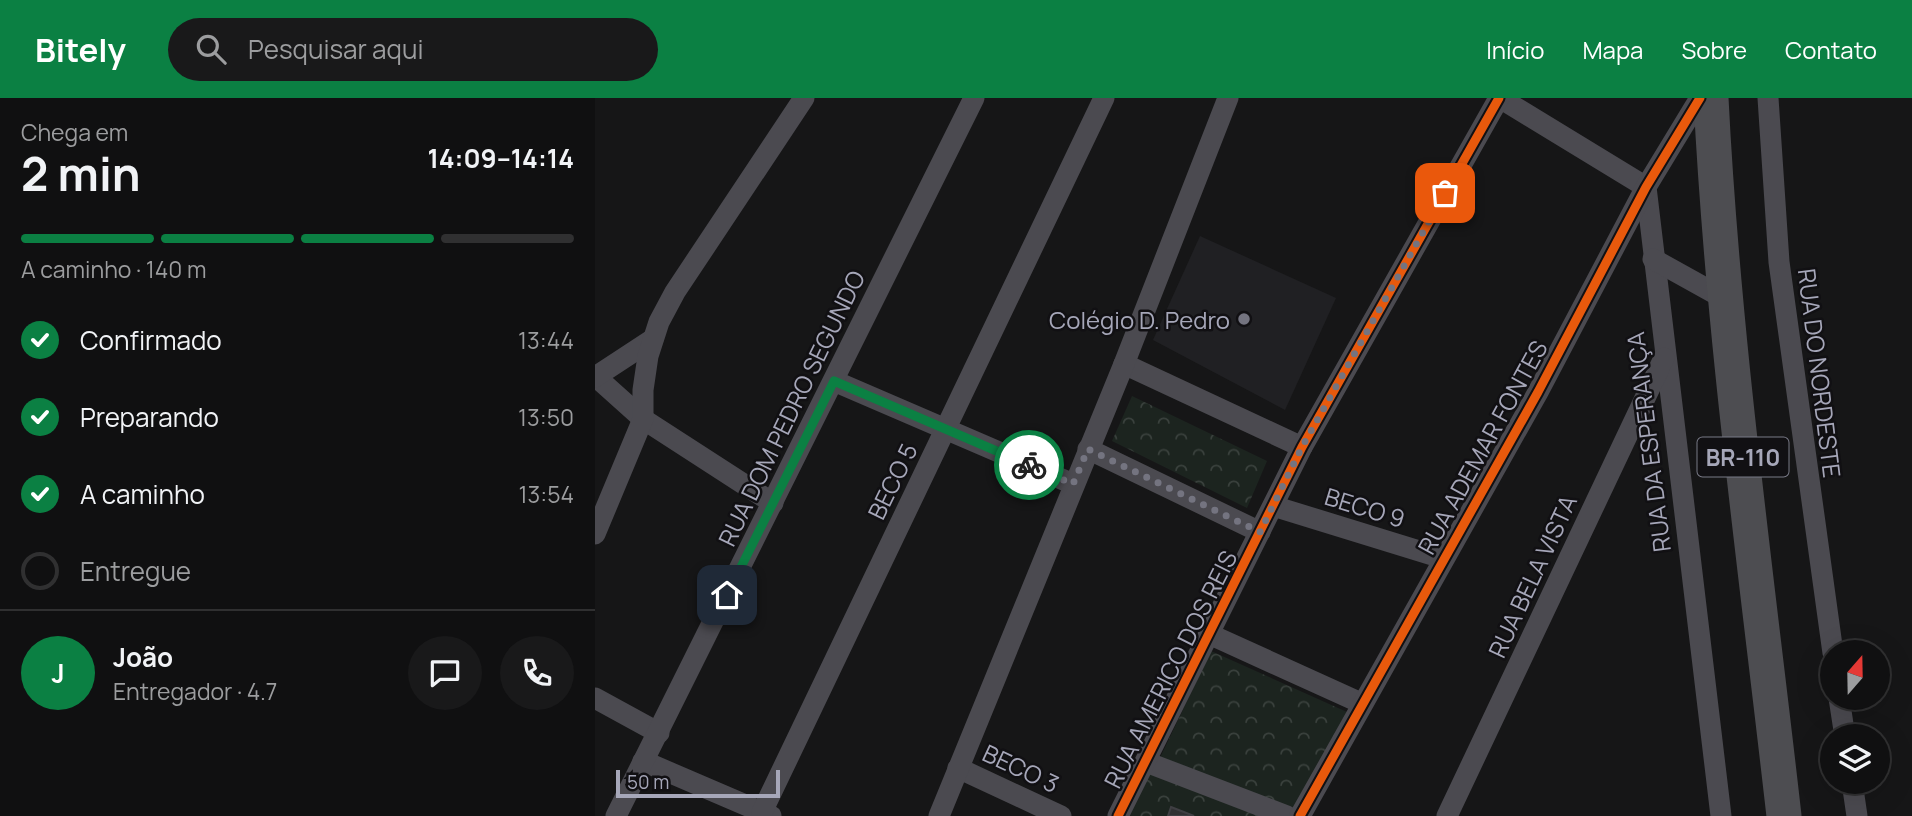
<!DOCTYPE html>
<html lang="pt">
<meta charset="utf-8">
<style>
:root{--surface:#101011;--page:#19191a;--text:#f1f3f6;--muted:#9c9d9f;--line:#303031;--accent:#0b8043}
body{margin:0;font-family:Manrope,sans-serif;background:var(--page);color:var(--text);height:100vh;display:flex;flex-direction:column;font-size:26px;white-space:nowrap}
*{box-sizing:border-box;margin:0}
p{font-size:23px;color:var(--muted)}
.icon{flex:none;width:38px;height:38px;fill:none;stroke:currentColor;stroke-width:2;stroke-linecap:round;stroke-linejoin:round}
.map{position:relative;flex:1;overflow:hidden}
.side{display:flex;flex-direction:column;background:var(--surface);width:595px}
.side>*{flex:none}
.needle{width:46px;rotate:20deg}
.buttons{position:absolute;left:1225px;top:542px;display:grid;gap:14px}
.buttons a{display:grid;place-items:center;width:70px;height:70px;border-radius:50%;background:var(--surface);box-shadow:0 7px 28px #0002,0 0 0 2px var(--line);font-size:35px}
.scale{position:absolute;left:21px;bottom:18px;width:164px;box-sizing:border-box;padding-left:7px;border:4px solid #a6a7b9;border-top:0;font-size:19px;line-height:24px;white-space:nowrap;color:#a6a7b9;-webkit-text-stroke:5px #111013;paint-order:stroke}
.pin{position:absolute;display:grid;place-items:center;width:60px;height:60px;color:#fff;margin:-30px;border-radius:14px;box-shadow:0 4px 10px #0006}
.courier{position:absolute;display:grid;place-items:center;width:70px;height:70px;margin:-35px;border:5px solid #0b8043;border-radius:50%;background:#fff;color:#222;box-shadow:0 2px 9px #0007}
.head em{font-style:normal;font-weight:700}
.head div{display:flex;flex-direction:column-reverse}
.head{display:flex;align-items:center;justify-content:space-between;height:119px;padding:0 21px}
h1{font-size:46px;font-weight:700;line-height:52px}
.bar{display:grid;grid-template-columns:repeat(4,1fr);gap:10px 7px;align-content:center;height:84px;padding:0 21px}
.bar i{height:9px;border-radius:5px;background:var(--line)}
.bar .selected{background:var(--accent)}
.bar p{grid-column:span 4}
.line{display:flex;align-items:center;gap:18px;padding:0 21px;border-top:2px solid var(--line)}
.line div{flex:1}
.round{display:grid;place-items:center;flex:none;width:74px;height:74px;border-radius:37px;background:var(--page)}
ol{padding:0 21px;list-style:none}
li{display:flex;align-items:center;gap:21px;height:77px}
li p{margin-inline-start:auto}
li .icon{padding:7px;border-radius:50%;background:var(--accent);color:#fff;stroke-width:4}
li:last-child{color:var(--muted)}
li i{width:38px;height:38px;border:4px solid var(--line);border-radius:50%}
header{display:flex;align-items:center;gap:42px;box-sizing:border-box;height:98px;padding:0 35px;background:var(--accent);color:#fff}
header strong{font-size:33px}
nav{display:flex;gap:38px;margin-inline-start:auto;font-size:24px}
.search{width:490px;height:63px;background:var(--page);display:flex;align-items:center;gap:18px;box-sizing:border-box;padding:0 24px;border-radius:38px;color:var(--muted);font-size:26px}
main{display:flex;flex:1;min-height:0}
.map>svg:first-child{display:block}
</style>
<header>
<strong>Bitely</strong>
<div class="search"><svg class="icon" aria-label="search" viewBox="0 0 24 24"><circle cx="10" cy="10" r="6"/><path d="M15 15l6 6"/></svg>Pesquisar aqui</div>
<nav><a>Início</a><a>Mapa</a><a>Sobre</a><a>Contato</a></nav>
</header>
<main>
<section class="side">
<div class="head"><div><h1>2 min</h1><p>Chega em</p></div><em>14:09–14:14</em></div>
<div class="bar"><i class="selected"></i><i class="selected"></i><i class="selected"></i><i></i><p>A caminho · 140 m</p></div>
<ol>
<li><svg class="icon" aria-label="check" viewBox="0 0 24 24"><path d="M5 12l5 5 9-10"/></svg>Confirmado<p>13:44</p></li>
<li><svg class="icon" aria-label="check" viewBox="0 0 24 24"><path d="M5 12l5 5 9-10"/></svg>Preparando<p>13:50</p></li>
<li><svg class="icon" aria-label="check" viewBox="0 0 24 24"><path d="M5 12l5 5 9-10"/></svg>A caminho<p>13:54</p></li>
<li><i></i>Entregue</li>
</ol>
<div class="line" style="height:126px"><b class="round" style="background:var(--accent);color:#fff">J</b><div><b>João</b><p>Entregador · 4.7</p></div><a class="round"><svg class="icon" aria-label="chat" viewBox="0 0 24 24"><path d="M4 5h16v11H9l-5 4z"/></svg></a><a class="round"><svg class="icon" aria-label="phone" viewBox="0 0 24 24"><path d="M5 4h4l2 5-3 2q2 4 5 5l2-3 5 2v4C11 20 4 13 5 4z"/></svg></a></div>
</section>
<div class="map">
<svg width="1317" height="718" viewBox="0 0 1317 718">
<defs>
<pattern id="forest-crowns" width="20" height="18" patternUnits="userSpaceOnUse" patternTransform="scale(1.75)"><rect width="20" height="18" fill="#1c241f"/><path d="M2 6a3 3 0 1 1 6 0M12 15a3 3 0 1 1 6 0" fill="none" stroke="#3a413d"/></pattern>
</defs>
<rect width="100%" height="100%" fill="#161617"/>
<polygon fill="#202023" points="605,138 741,200 690,312 558,242"/>
<g fill="url(#forest-crowns)">
<polygon points="537,298 672,363 652,410 517,343"/>
<polygon points="616,553 752,614 699,714 563,664"/>
<polygon points="555,671 673,718 533,718"/>
</g>
<polygon fill="#313133" stroke="#3f3f43" stroke-width="2" points="576,709 599,718 573,718"/>
<g fill="none" stroke-linecap="round" stroke-linejoin="round">
<g stroke="#4b4a50" stroke-width="21">
<polyline points="905,0 1051,89 1126,718"/>
<polyline points="1173,0 1184,164 1238,555"/>
<polyline points="1058,161 1130,201"/>
<polyline points="529,266 707,349"/>
<polyline points="0,278 48,321 178,405"/>
<polyline points="0,279 58,241"/>
<polyline points="239,283 478,386"/>
<polyline points="493,351 665,434"/>
<polyline points="678,408 847,460"/>
<polyline points="0,436 48,321 48,292 53,258 64,224 80,194 209,0"/>
<polyline points="614,536 766,605"/>
<polyline points="0,600 64,635"/>
<polyline points="1244,600 1250,639"/>
<polyline points="48,663 176,718"/>
<polyline points="551,664 692,718"/>
<polyline points="363,670 466,718"/>
<polyline points="1257,684 1262,718"/>
<polyline points="167,714 509,0"/>
<polyline points="21,718 379,0"/>
<polyline points="344,718 529,266 633,0"/>
<polyline points="523,718 707,349 904,0"/>
<polyline points="705,718 943,294 1051,89 1105,0"/>
<polyline points="852,718 1069,260"/>
</g>
<path stroke="#4d4d51" stroke-width="35" d="M 1116,0 C 1128,240 1162,479 1189,718"/>
<g stroke="#111013" stroke-width="13">
<g id="cycleway">
<polyline points="523,718 707,349 904,0"/>
<polyline points="705,718 943,294 1051,89 1105,0"/>
</g>
</g>
<use href="#cycleway" stroke="#e8590c" stroke-width="9"/>
</g>
<g fill="none" stroke-linecap="round" stroke-linejoin="round">
<polyline stroke="#747480" stroke-width="7" stroke-dasharray="0 12.6" points="434,367 478,386 493,351 665,434 707,349 850,95"/>
<polyline stroke="#0b8043" stroke-width="9" points="132,497 239,283 434,367"/>
</g>
<circle fill="#747480" stroke="#111013" stroke-width="2.5" cx="649" cy="221" r="7"/>
<g text-anchor="middle" dominant-baseline="central" stroke-width="5" stroke-linejoin="round" paint-order="stroke">
<rect fill="#111013" stroke="#797a87" stroke-width="2" x="1102.5" y="339.5" width="91" height="39" rx="5"/>
<g font-size="23" font-weight="bold" fill="#a6a7b9">
<text x="1148" y="359">BR-110</text>
</g>
<g font-size="24" fill="#a6a7b9" stroke="#111013" text-anchor="end">
<text x="635" y="221">Colégio D. Pedro</text>
</g>
<g font-size="24" fill="#a6a7b9" stroke="#111013">
<text transform="translate(1225 275) rotate(83)">RUA DO NORDESTE</text>
<text transform="translate(196 310) rotate(-64)">RUA DOM PEDRO SEGUNDO</text>
<text transform="translate(1053 344) rotate(-97)">RUA DA ESPERANÇA</text>
<text transform="translate(887 349) rotate(-61)">RUA ADEMAR FONTES</text>
<text transform="translate(297 383) rotate(-64)">BECO 5</text>
<text transform="translate(770 409) rotate(17)">BECO 9</text>
<text transform="translate(937 478) rotate(-65)">RUA BELA VISTA</text>
<text transform="translate(575 571) rotate(-63)">RUA AMERICO DOS REIS</text>
<text transform="translate(426 670) rotate(25)">BECO 3</text>
</g>
</g>
</svg>
<div class="buttons">
<a><svg class="needle" viewBox="-14 -14 28 28"><path d="M0-13l5 13h-10z" fill="#e53935"/><path d="M0 13l5-13h-10z" fill="#9c9d9f"/></svg></a>
<a><svg class="icon" aria-label="layers" viewBox="0 0 24 24"><path d="M12 4l9 5-9 5-9-5zM3 14l9 5 9-5"/></svg></a>
</div>
<div class="scale">50 m</div>
<div class="pin" style="left:850px;top:95px;background:#ea580c"><svg class="icon" aria-label="bag" viewBox="0 0 24 24"><path d="M5 8h14l-1 12H6zM9 8a3 3 0 0 1 6 0"/></svg></div>
<div class="pin" style="left:132px;top:497px;background:#1f2937"><svg class="icon" aria-label="home" viewBox="0 0 24 24"><path d="M3 11l9-7 9 7M6 9v11h12V9"/></svg></div>
<div class="courier" style="left:434px;top:367px"><svg class="icon" aria-label="bike" viewBox="0 0 24 24"><circle cx="6" cy="16" r="4"/><circle cx="18" cy="16" r="4"/><path d="M6 16l4-8h5l3 8M10 8l3 8H6M13 5h3"/></svg></div>
</div>
</main>
